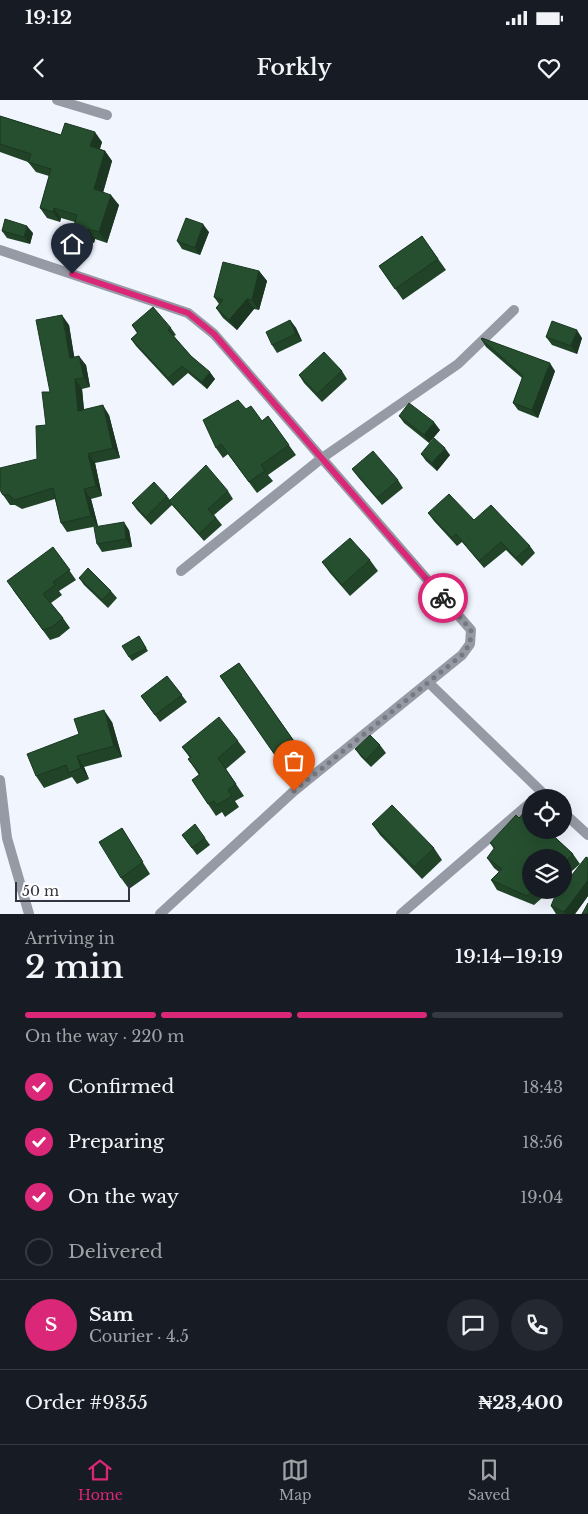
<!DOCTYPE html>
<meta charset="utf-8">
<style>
:root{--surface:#171b24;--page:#242831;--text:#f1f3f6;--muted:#9ea1a6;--line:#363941;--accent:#db2777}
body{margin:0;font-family:"Libre Baskerville",serif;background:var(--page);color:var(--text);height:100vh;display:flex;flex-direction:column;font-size:19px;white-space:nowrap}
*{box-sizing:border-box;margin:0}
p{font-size:16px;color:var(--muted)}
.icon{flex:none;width:28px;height:28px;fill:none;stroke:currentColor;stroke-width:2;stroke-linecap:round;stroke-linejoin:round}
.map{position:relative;height:814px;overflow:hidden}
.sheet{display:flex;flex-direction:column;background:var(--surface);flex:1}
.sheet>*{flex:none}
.controls{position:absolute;left:522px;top:689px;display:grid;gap:10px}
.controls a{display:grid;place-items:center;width:50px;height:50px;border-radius:50%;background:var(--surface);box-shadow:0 5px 20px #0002;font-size:25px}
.scale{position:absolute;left:15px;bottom:12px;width:115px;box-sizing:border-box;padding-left:5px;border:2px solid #33363f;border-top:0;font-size:14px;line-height:18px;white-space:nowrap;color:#33363f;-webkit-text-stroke:4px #fff;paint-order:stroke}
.pin{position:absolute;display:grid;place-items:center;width:42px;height:42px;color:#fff;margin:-51px -21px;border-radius:50% 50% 50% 0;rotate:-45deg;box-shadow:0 0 5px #0007}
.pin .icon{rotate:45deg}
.courier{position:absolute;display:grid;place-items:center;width:50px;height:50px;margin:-25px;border:4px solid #db2777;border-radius:50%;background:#fff;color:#222;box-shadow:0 1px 6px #0007}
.head em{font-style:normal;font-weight:600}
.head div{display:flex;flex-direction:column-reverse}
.head{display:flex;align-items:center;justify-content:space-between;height:85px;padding:0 25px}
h1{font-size:32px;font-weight:600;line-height:38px}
.bar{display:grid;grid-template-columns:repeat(4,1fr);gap:8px 5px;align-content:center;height:60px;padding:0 25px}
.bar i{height:6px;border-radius:4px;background:var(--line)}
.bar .active{background:var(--accent)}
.bar p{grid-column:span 4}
.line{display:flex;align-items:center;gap:12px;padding:0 25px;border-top:1px solid var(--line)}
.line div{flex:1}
.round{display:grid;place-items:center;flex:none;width:52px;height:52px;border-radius:26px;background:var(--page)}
ol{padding:0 25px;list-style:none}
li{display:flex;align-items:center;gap:15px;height:55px}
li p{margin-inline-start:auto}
li .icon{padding:5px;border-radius:50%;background:var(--accent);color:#fff;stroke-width:4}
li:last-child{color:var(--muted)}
li i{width:28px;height:28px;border:2px solid var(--line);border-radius:50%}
.status{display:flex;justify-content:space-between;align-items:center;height:35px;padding:0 25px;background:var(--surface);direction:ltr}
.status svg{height:14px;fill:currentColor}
header{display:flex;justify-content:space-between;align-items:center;height:65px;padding:0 25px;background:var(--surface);font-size:22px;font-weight:600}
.dock{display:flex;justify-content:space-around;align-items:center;height:70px;border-top:1px solid var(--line);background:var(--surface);font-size:14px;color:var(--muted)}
.dock a{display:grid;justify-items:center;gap:2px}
.dock .active{color:var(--accent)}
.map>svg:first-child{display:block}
</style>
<div class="status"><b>19:12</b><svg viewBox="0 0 49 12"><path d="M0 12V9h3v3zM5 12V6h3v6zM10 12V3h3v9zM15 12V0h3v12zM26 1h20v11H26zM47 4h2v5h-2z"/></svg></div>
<header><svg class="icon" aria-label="back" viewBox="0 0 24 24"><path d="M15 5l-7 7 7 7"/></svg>Forkly<svg class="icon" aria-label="heart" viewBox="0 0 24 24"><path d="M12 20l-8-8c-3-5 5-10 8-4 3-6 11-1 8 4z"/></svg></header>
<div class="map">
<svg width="588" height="814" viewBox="0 0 588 814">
<rect width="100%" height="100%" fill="#f1f5fe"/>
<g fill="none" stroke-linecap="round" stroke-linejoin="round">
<g stroke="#969aa4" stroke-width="10">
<polyline points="57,0 107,15"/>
<polyline points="0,150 188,213 214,234 471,530 470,544 462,555 294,691 160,814"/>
<polyline points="181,471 322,358 458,264 514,210"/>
<polyline points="429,583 548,698"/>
<polyline points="0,680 7,738 29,814"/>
<polyline points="564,713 588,735"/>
<polyline points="401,814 531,702"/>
</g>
</g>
<g fill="#214428">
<polygon points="0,16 61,35 102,42 100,49 105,51 112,61 103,92 119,105 107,143 95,139 94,143 80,139 73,129 75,122 61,118 60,122 47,118 40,108 49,76 36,72 28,62 0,52"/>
<polygon points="2,131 33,133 30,144 7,138"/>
<polygon points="209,132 200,155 182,149 177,141"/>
<polygon points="422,136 446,170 403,200 379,166"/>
<polygon points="259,171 267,181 259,210 254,209 237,230 223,218 216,208 219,204 214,197"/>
<polygon points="290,220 296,228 302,241 277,253 272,245"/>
<polygon points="69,225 74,257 86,265 90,287 82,289 84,310 109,315 120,358 95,363 102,396 91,399 98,426 67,432 61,423 55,399 22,409 15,405 10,405 1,392 37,359 46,325 50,292"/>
<polygon points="132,225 171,228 176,235 174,236 191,256 215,279 207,289 188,273 173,286 136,246 131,239 137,233"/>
<polygon points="546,237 582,238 577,254 552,245"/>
<polygon points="481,239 555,271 538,318 518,310 513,303 522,278 486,247"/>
<polygon points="342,271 347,279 322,302 304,283 299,275"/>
<polygon points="246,309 262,321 268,316 296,355 268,375 273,381 257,393 228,354 223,358 216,348"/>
<polygon points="399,316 440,330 429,343 404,323"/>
<polygon points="421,354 450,355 437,371 426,361"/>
<polygon points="352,369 398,380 403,388 382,405 358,377"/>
<polygon points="228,391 233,399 214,415 222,425 204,441 172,405 151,425 137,410 132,403 167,396 170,400"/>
<polygon points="428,413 530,446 535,453 522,466 506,450 484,468 462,442 457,446 434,421"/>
<polygon points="129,430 132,447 102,452 97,444"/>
<polygon points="53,447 76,480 59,491 62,495 51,503 63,518 70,528 59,537 50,540 13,490"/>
<polygon points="370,460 378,471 350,496 330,473 322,462"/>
<polygon points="79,478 111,491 117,498 108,508 84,485"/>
<polygon points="139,536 148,551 132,561 129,557"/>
<polygon points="239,563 304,655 285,669 220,576"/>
<polygon points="167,576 187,602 160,622 141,596"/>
<polygon points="112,622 122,657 84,667 89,679 77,684 72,677 44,688 36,676"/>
<polygon points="238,641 246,652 226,669 244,696 235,701 239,707 225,717 222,712 216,716 192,680 199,675 188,659 190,658 182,647"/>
<polygon points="380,645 386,653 371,667 361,657 355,649"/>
<polygon points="519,718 554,734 553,735 573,754 580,764 564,778 564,758 531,790 551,790 534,805 497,790 491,780 499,772 494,768 487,758 494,749 490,743"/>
<polygon points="372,724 434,748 442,760 422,779 380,735"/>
<polygon points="122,728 150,774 129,789 121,778"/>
<polygon points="182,735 205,738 210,745 197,755"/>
<polygon points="588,796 575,814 556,814 551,806"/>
</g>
<g fill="#1b3721">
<polygon points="95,32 102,42 97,57 90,46"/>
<polygon points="105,51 112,61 101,100 94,89"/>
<polygon points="111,95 119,105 107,143 99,132"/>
<polygon points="54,108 61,118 60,122 53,112"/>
<polygon points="203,124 209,132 200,155 195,148"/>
<polygon points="27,126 33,133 30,144 24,137"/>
<polygon points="88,129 95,139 94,143 87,133"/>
<polygon points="259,171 267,181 259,210 252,200"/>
<polygon points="247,199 254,209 237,230 229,220"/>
<polygon points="62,215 69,225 76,267 70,258"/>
<polygon points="290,220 296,228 302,241 296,234"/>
<polygon points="577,230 582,238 577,254 571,246"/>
<polygon points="79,256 86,265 90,287 84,278"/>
<polygon points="550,263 555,271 538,318 532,310"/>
<polygon points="210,272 215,279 207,289 202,282"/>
<polygon points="75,279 82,289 85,321 78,311"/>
<polygon points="103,305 109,315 120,358 113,348"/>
<polygon points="434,322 440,330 429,343 424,335"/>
<polygon points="445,348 450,355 437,371 432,363"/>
<polygon points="88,354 95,363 102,396 96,386"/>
<polygon points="84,389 91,399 98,426 91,416"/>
<polygon points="124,422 129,430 132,447 126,439"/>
<polygon points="104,610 112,622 122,657 114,646"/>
<polygon points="77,656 84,667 89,679 81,668"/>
<polygon points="546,730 551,730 554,734 551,737"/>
<polygon points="588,779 588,796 575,814 566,814 564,812"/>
</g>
<g fill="#264f2f" stroke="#1b3721">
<polygon points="0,16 61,35 65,23 95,32 90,46 105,51 94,89 111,95 99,132 88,129 87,133 73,129 77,115 54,108 53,112 40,108 51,69 28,62 31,54 0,44"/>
<polygon points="186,118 203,124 195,148 177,141"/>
<polygon points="5,119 27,126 24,137 2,131"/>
<polygon points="422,136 438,159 395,189 379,166"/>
<polygon points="223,162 259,171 252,200 247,199 229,220 216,208 223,200 214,197"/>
<polygon points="153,207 171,228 168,230 191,256 210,272 202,282 182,266 168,278 131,239 138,233 132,225"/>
<polygon points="62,215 70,258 79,256 84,278 75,279 78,311 103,305 113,348 88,354 96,386 84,389 91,416 61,423 53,388 15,400 9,395 3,395 1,392 0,388 0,368 37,359 36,326 46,325 42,292 50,292 36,220"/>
<polygon points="290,220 296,234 272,245 266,232"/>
<polygon points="552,221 577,230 571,246 546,237"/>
<polygon points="482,238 550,263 532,310 513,303 523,276 481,239"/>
<polygon points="324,252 342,271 317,294 299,275"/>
<polygon points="238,300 246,309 251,306 262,321 268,316 289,345 261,365 265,371 249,382 221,344 216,348 203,320"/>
<polygon points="409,303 434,322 424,335 399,316"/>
<polygon points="434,338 445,348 432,363 421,354"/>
<polygon points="373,351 398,380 377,398 352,369"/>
<polygon points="206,365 228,391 208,409 216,418 199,434 169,401"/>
<polygon points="154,382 167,396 146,417 132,403"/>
<polygon points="449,394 474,420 491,405 530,446 516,458 501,442 479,461 456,434 452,438 428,413"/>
<polygon points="124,422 126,439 97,444 94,427"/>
<polygon points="350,438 370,460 342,485 322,462"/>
<polygon points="53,447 70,470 53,482 55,485 43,494 63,518 52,527 43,530 7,481"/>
<polygon points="88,468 111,491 102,500 79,478"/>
<polygon points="139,536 146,548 129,557 122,546"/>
<polygon points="239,563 296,644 277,658 220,576"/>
<polygon points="167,576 182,595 155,615 141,596"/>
<polygon points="104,610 114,646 77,656 81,668 69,673 66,665 36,676 27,654 79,634 74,619"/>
<polygon points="219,617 238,641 218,658 236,684 228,690 232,696 217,705 214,701 208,704 192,680 200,674 188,659 191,657 182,647"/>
<polygon points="370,635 380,645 366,660 355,649"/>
<polygon points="392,705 434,748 414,767 372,724"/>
<polygon points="528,708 531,711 531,730 547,730 573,754 564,763 564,758 531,758 531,790 533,790 527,796 491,780 502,769 487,758 495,747 490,743 516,715 519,718"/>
<polygon points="195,724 205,738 192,748 182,735"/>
<polygon points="122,728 143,762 121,778 99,742"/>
<polygon points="586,757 588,758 588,780 564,812 551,806 555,796 560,790 564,790 564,785"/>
<polygon points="588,803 588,814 582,814"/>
</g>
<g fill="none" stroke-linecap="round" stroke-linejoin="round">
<polyline stroke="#767982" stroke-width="5" stroke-dasharray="0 9" points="294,691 462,555 470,544 471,530 443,498"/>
<polyline stroke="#db2777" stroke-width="6" points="72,174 188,213 214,234 443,498"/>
</g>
</svg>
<div class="controls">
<a><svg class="icon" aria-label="locate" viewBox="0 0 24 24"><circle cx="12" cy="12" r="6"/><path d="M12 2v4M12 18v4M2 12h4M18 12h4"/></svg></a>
<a><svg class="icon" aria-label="layers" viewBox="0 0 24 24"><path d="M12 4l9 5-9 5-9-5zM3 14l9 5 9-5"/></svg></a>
</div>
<div class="scale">50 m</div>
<div class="pin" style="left:294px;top:691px;background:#ea580c"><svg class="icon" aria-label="bag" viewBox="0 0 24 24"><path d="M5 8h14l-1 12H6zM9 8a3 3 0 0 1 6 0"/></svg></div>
<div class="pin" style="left:72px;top:174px;background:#1f2937"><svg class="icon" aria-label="home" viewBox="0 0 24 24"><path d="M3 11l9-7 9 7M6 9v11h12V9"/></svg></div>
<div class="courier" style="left:443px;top:498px"><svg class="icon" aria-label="bike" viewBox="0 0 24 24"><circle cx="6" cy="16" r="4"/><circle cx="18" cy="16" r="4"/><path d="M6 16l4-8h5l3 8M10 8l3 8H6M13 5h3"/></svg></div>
</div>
<section class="sheet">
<div class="head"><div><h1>2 min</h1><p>Arriving in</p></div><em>19:14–19:19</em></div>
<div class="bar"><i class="active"></i><i class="active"></i><i class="active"></i><i></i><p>On the way · 220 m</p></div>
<ol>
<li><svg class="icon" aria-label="check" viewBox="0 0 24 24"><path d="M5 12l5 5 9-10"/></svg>Confirmed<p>18:43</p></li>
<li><svg class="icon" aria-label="check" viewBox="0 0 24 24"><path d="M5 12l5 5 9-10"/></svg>Preparing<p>18:56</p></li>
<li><svg class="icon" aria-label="check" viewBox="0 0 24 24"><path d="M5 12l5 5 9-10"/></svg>On the way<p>19:04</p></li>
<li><i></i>Delivered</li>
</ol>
<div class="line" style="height:90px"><b class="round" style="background:var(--accent);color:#fff">S</b><div><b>Sam</b><p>Courier · 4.5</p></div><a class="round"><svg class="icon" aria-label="chat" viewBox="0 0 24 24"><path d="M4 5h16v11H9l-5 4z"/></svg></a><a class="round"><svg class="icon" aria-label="phone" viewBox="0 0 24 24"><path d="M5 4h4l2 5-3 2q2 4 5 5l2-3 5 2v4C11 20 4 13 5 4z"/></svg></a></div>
<div class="line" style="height:65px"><div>Order #9355</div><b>₦23,400</b></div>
</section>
<nav class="dock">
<a class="active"><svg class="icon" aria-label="home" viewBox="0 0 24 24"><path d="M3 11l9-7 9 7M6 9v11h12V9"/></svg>Home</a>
<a><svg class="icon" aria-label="map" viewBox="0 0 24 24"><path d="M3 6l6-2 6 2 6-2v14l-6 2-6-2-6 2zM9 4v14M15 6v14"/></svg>Map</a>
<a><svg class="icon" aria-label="saved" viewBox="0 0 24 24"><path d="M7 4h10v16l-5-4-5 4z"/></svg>Saved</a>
</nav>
